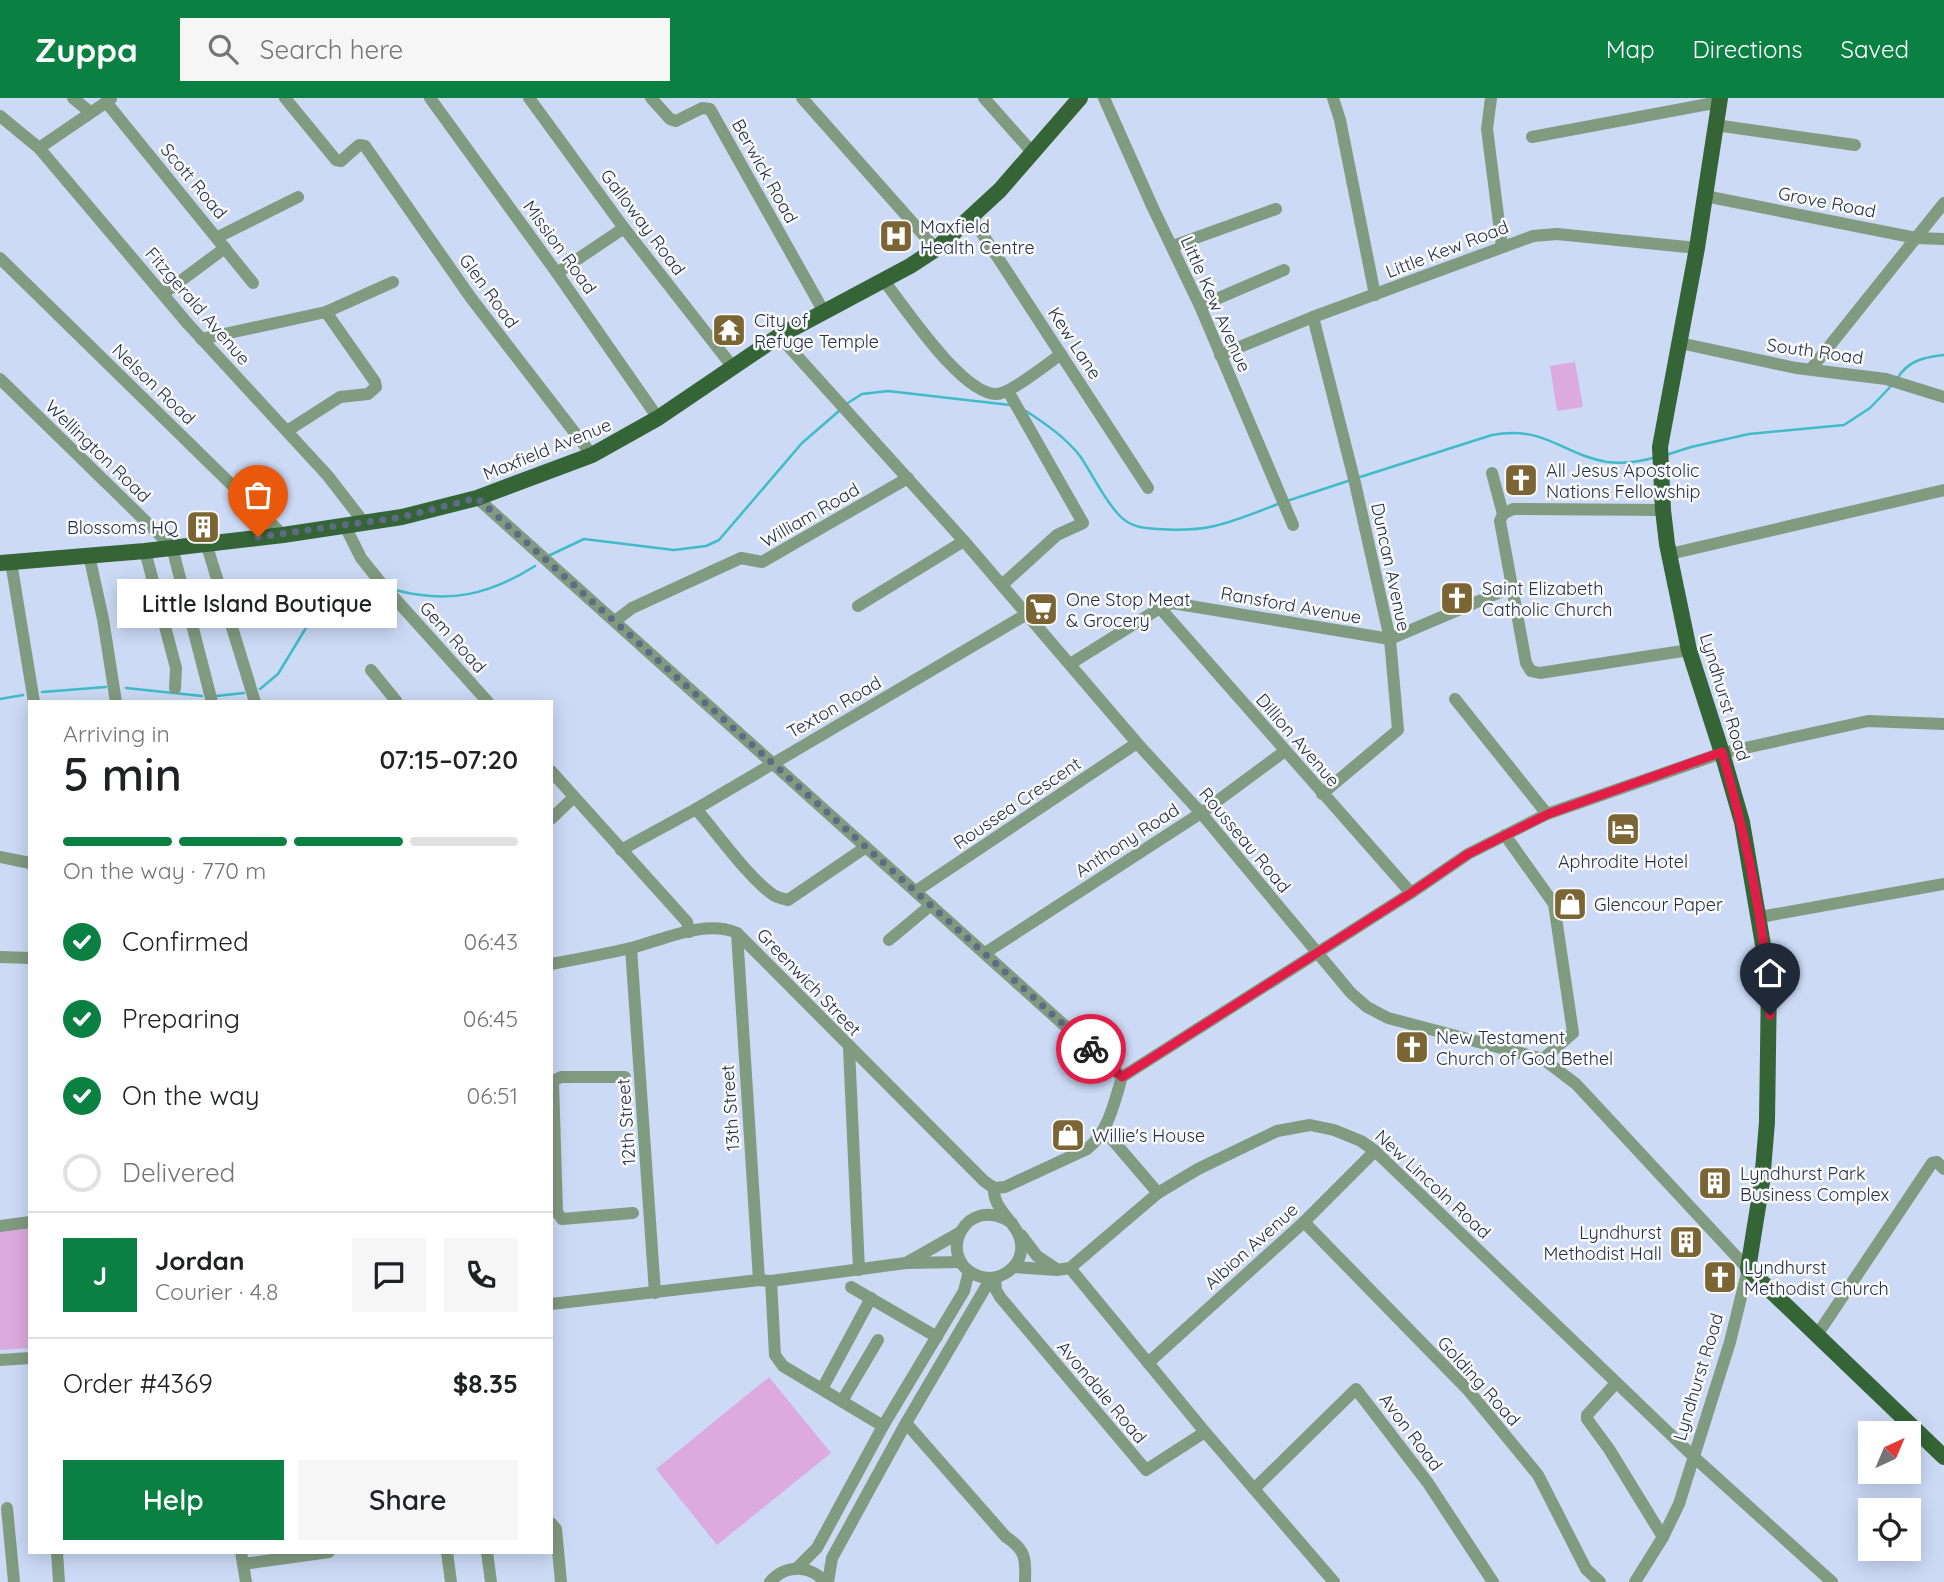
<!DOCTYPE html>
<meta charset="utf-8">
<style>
:root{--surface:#fff;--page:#f6f6f6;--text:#202124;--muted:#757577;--line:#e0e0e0;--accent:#0b8043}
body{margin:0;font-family:Quicksand,sans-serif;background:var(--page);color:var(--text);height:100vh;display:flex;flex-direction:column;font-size:26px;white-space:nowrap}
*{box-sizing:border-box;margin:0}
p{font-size:23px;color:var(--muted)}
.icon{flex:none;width:38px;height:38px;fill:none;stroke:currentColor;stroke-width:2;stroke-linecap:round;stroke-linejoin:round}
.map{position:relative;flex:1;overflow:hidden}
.panel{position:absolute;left:28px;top:602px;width:525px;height:854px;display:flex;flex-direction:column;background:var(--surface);border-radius:0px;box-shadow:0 4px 18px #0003}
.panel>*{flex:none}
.needle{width:46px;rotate:44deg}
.tools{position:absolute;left:1858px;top:1323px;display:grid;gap:14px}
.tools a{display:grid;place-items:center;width:63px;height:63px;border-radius:0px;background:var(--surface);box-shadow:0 4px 18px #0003;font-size:35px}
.pin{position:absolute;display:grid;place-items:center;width:60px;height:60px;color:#fff;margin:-72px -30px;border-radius:50% 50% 50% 0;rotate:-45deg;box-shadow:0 0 7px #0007}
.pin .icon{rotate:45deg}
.courier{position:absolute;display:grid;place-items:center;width:70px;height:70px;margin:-35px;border:5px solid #e11d48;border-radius:50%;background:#fff;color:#222;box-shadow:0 2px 9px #0007}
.bubble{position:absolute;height:49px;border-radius:0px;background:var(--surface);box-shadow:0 4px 18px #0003;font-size:23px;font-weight:600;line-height:49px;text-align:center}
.overview em{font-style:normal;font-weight:600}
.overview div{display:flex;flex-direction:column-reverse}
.overview{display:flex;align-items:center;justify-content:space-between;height:119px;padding:0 35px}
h1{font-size:46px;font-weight:600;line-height:52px}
.bar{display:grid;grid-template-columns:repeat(4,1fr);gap:10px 7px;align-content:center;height:84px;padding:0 35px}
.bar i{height:9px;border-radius:5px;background:var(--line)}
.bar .current{background:var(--accent)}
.bar p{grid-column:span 4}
.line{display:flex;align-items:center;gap:18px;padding:0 35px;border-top:2px solid var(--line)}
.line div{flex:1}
.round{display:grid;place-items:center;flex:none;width:74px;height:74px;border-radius:0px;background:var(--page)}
ol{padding:0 35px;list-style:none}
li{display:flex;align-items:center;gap:21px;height:77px}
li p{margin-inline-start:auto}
li .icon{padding:7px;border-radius:50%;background:var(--accent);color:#fff;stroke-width:4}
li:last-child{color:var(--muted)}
li i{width:38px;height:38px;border:4px solid var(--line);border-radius:50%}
.cta{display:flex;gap:14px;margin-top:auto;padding:14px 35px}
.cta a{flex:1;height:80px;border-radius:0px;background:var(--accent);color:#fff;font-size:28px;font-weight:600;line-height:80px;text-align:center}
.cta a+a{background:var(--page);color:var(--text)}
header{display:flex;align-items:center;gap:42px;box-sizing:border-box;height:98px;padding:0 35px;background:var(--accent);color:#fff}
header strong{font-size:33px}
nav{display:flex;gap:38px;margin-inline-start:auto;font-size:24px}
.search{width:490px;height:63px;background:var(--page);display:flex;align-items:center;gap:18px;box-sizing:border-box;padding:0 24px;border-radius:0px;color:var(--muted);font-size:26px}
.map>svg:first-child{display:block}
</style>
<header>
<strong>Zuppa</strong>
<div class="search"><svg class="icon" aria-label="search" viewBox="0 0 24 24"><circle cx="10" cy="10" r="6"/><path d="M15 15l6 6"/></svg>Search here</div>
<nav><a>Map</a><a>Directions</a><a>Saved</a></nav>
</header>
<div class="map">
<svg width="1944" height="1484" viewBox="0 0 1944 1484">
<rect width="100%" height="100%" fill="#ccdaf6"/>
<g fill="#ddaae0">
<polygon points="1575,264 1583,309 1557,313 1550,268"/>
<polygon points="30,1121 30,1250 0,1252 0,1126"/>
<polygon points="769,1279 831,1355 717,1447 656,1371"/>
</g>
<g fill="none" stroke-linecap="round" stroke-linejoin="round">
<g stroke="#40bcc8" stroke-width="2.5">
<path d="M 1897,281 C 1907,263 1924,259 1944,257"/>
<polyline points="846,306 862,296 888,293 1010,307"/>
<path d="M 1026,313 C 1046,326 1066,340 1080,358 C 1093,377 1103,400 1119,417 C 1130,429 1142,430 1158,431 C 1209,435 1231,424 1278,406"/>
<polyline points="1666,357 1691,349 1749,336 1844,327 1870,310 1893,286"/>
<path d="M 1357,380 L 1492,337 C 1545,327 1561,356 1607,364 C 1624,366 1640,364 1656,359"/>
<polyline points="1287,403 1351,382"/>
<polyline points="548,458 584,441 674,452 706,448 719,442 802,345 839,313"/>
<path d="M 395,492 C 449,506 489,497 535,468"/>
<polyline points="126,590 202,598"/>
<polyline points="260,591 278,576 315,515 329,502 342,497 378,495"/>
<polyline points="42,594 106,589"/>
<polyline points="216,598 244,595"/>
<polyline points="0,601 23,597"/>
</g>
<g stroke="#819b80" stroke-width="12">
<polyline points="73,0 90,14"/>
<polyline points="285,0 336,62 341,63 359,47 365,48 471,200 592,357"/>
<polyline points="430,0 557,175 658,320"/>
<polyline points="529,0 624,130 732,268"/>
<polyline points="651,0 670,21 676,23 702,10 710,11 824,214"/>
<polyline points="802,0 936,151"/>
<polyline points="984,0 1033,55"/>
<polyline points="1104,0 1153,110 1200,208 1293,427"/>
<polyline points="1333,0 1340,22 1375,197"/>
<polyline points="1491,0 1487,31 1502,149"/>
<polyline points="106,4 253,185"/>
<polyline points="0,18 39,50 188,226 328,378 365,426"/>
<polyline points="1715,27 1855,47"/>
<polyline points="1532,39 1719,4"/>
<polyline points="39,50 111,1"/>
<polyline points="1705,98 1916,140 1944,141"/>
<polyline points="972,120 1148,390"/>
<polyline points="218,139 298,99"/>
<polyline points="1173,148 1276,111"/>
<polyline points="0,160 283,437"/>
<polyline points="557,175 624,130"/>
<path d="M 884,183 C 905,209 962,297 997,296 C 1009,296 1049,265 1061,256"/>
<polyline points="163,196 225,150"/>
<polyline points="1200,208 1284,172"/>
<polyline points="1313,219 1355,385 1390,541 1398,632 1322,696"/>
<polyline points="779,238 964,443 1137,645 1201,715 1351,895 1367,909 1388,920 1543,961 1576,986 1748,1171 1730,1244 1679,1406 1663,1439 1635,1484"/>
<polyline points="201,241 326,214 393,184"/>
<polyline points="1680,245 1796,270 1886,281 1944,299"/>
<polyline points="1220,257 1313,219 1533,138 1557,136 1697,150"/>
<polyline points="1811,271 1944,105"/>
<polyline points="0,281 172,449 212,604"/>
<polyline points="287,333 340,299 368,296 376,289 375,284 326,214"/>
<polyline points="1492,375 1503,416"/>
<polyline points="477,400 1122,979"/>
<polyline points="1663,412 1513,411 1503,416 1500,423 1526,565 1531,573 1540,575 1689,552"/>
<polyline points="345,428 361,460 381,485 488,604"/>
<polyline points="206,445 255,604"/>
<polyline points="145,453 176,570 175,590"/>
<polyline points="1670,456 1944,392"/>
<polyline points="89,457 103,521 116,604"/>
<polyline points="11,464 34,604"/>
<polyline points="1002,487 1057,437 1083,425 1008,293"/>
<polyline points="858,508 964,443"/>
<polyline points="1160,510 1411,795"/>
<polyline points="615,523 632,510 741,460 762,464 908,380"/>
<polyline points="1070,566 1160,510 1172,505 1390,541 1512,489"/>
<polyline points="371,572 397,604"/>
<polyline points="1455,601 1547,716"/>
<polyline points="551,673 687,824 689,834"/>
<path d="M 696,711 C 717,735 748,779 772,796 C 777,800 782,800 788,802 L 866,749"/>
<polyline points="551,721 574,699"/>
<polyline points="1505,737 1554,806 1573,935 1543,961"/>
<polyline points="621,752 696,711 1027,516"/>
<polyline points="0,759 30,765"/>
<polyline points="916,793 1137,645"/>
<polyline points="1760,819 1944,786"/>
<polyline points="737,835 759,1182"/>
<polyline points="889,842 931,807"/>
<polyline points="631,850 655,1195"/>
<polyline points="985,855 1201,715 1285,653"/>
<polyline points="0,859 30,860"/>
<path d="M 551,866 C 578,861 605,856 631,850 C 663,842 705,821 737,835 L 984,1083 L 994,1090"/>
<polyline points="849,950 859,1172"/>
<polyline points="1104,1032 1158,1095"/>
<polyline points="551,1082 556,1082 553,983 561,979 625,979"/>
<polyline points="556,1082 557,1114 562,1121 633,1115"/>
<path d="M 994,1090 L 1005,1089 L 1087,1051 C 1109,1033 1114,1005 1122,979 L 1411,795 L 1468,756 L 1547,716 L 1722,655 L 1868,623 L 1944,626"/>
<path d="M 994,1090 C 992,1115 1025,1127 1021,1153 C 1020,1163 1012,1173 1002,1177 C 994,1181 985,1181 976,1177 C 935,1159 966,1094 1012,1125"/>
<polyline points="1304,1124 1468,1292 1538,1377 1586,1471 1600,1484"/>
<polyline points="0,1128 30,1124"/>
<polyline points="959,1135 906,1165 961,1164"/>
<polyline points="1021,1137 1037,1158 1055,1170"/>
<polyline points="1014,1169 1057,1172 1070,1170"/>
<polyline points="1070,1170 1158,1095 1198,1071 1277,1033 1310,1027 1334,1032 1361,1043 1375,1053 1694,1359 1832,1484"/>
<polyline points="1070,1170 1205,1334 1334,1484"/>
<polyline points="995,1180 996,1192 1000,1199 1146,1372 1205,1334"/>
<polyline points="771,1183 775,1257 783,1268 883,1328"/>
<polyline points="851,1189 937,1239"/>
<polyline points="551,1206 759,1182 771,1183 906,1165"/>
<polyline points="1817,1237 1932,1065 1937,1064 1944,1071"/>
<polyline points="0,1262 30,1260"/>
<polyline points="1148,1265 1304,1124 1375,1053"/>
<polyline points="1616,1285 1587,1317 1587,1321 1609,1351 1663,1439"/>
<polyline points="822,1291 871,1200"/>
<polyline points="842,1303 878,1242"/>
<path d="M 906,1325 L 1006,1439 C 1026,1452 1026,1461 1025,1484"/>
<polyline points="1254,1391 1356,1291 1428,1385 1493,1484"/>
<polyline points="7,1410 14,1484"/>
<polyline points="551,1425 556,1431 561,1484"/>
<polyline points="57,1454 59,1484"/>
<polyline points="241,1454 246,1484"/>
<polyline points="447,1454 451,1484"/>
<polyline points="487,1454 491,1484"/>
<polyline points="243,1466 329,1454"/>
<polyline points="797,1470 817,1450 883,1328 964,1193 969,1173"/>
<path d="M 770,1484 C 786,1466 810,1467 825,1484"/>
<polyline points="828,1484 832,1460 906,1325 991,1180"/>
</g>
<g stroke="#356536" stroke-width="16">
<polyline points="1720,0 1697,150 1660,349 1663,412 1667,446 1689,552 1722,655 1742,724 1769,882 1767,1024 1762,1084 1748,1171 1944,1359"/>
<polyline points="0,465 145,453 283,437 402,419 477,400 592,357 658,320 779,238 910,168 936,151 1000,92 1080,0"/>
</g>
</g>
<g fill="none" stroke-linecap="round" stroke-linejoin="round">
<polyline stroke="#5e6b86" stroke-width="7" stroke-dasharray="0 12.6" points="258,439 402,419 477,400 1091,951"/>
<path stroke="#e11d48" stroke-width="9" d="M 1091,951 L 1122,979 L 1411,795 L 1468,756 L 1548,716 L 1722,654 C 1746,740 1766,828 1770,917"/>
</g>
<defs>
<g id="hospital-square" transform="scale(1.75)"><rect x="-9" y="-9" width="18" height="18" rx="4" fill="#7c6535" stroke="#fafafa"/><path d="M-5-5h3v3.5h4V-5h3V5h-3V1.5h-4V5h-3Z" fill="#fff"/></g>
<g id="temple-square" transform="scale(1.75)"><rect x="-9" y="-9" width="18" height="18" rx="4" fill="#7c6535" stroke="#fafafa"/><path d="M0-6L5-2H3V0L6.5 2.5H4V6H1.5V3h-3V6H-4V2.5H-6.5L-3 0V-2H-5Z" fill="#fff"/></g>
<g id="church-square" transform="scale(1.75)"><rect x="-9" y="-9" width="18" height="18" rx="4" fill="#7c6535" stroke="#fafafa"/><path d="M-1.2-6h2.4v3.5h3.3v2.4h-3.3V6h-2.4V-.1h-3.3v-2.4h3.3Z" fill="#fff"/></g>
<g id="building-square" transform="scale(1.75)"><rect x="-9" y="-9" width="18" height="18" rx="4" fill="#7c6535" stroke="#fafafa"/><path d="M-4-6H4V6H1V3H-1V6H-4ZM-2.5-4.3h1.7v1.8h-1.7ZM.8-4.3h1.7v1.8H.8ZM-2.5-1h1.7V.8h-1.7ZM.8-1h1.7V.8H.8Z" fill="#fff"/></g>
<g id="supermarket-square" transform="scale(1.75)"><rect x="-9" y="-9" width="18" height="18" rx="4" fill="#7c6535" stroke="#fafafa"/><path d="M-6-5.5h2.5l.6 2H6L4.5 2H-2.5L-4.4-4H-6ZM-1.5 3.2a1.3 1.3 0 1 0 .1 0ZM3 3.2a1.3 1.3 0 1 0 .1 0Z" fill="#fff"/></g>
<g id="hotel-square" transform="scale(1.75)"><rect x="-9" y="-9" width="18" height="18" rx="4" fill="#7c6535" stroke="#fafafa"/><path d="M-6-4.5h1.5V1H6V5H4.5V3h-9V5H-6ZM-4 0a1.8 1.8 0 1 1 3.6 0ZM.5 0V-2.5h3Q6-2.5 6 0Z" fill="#fff"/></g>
<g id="shop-square" transform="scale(1.75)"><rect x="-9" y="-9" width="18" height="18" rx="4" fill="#7c6535" stroke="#fafafa"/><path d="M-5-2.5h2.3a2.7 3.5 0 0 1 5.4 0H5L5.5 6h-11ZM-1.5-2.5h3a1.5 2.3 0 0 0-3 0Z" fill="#fff"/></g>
</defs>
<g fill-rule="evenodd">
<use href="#hospital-square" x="896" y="138"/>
<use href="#temple-square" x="729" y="232"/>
<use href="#church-square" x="1521" y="382"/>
<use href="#building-square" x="203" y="429"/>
<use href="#church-square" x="1457" y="500"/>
<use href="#supermarket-square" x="1041" y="511"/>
<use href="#hotel-square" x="1623" y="731"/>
<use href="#shop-square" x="1570" y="806"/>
<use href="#church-square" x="1412" y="949"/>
<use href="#shop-square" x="1068" y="1037"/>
<use href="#building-square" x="1715" y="1085"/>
<use href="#building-square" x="1686" y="1144"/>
<use href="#church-square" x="1720" y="1179"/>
</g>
<g text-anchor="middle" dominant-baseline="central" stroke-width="5" stroke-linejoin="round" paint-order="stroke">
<g font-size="18" fill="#222f4a" stroke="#fafafa">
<text transform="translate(765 73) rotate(61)">Berwick Road</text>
<text transform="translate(194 83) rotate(50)">Scott Road</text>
<text transform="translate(1827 104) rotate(11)">Grove Road</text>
<text transform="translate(643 124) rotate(53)">Galloway Road</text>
<text transform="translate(560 149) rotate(54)">Mission Road</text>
<text transform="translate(1447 151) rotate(-21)">Little Kew Road</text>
<text transform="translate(489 193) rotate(54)">Glen Road</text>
<text transform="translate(1216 206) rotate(66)">Little Kew Avenue</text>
<text transform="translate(198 208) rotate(49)">Fitzgerald Avenue</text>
<text transform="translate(1075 245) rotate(57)">Kew Lane</text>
<text transform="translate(1815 253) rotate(8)">South Road</text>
<text transform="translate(154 286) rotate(44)">Nelson Road</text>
<text transform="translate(547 351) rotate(-22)">Maxfield Avenue</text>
<text transform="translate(98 353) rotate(44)">Wellington Road</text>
<text transform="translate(810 417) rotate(-30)">William Road</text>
<text transform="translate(1391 469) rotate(78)">Duncan Avenue</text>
<text transform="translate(1291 507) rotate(10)">Ransford Avenue</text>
<text transform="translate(453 539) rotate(48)">Gem Road</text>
<text transform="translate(1725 599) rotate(73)">Lyndhurst Road</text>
<text transform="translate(834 609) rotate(-30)">Texton Road</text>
<text transform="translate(1298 642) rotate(49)">Dillion Avenue</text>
<text transform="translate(1017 705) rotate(-34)">Roussea Crescent</text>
<text transform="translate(1127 742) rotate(-33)">Anthony Road</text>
<text transform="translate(1245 742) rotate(50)">Rousseau Road</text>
<text transform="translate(809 884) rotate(46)">Greenwich Street</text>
<text transform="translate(730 1010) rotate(-94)">13th Street</text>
<text transform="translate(626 1024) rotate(-94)">12th Street</text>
<text transform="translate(1433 1086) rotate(43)">New Lincoln Road</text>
<text transform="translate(1251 1148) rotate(-42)">Albion Avenue</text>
<text transform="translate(1698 1279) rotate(-73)">Lyndhurst Road</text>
<text transform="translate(1479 1283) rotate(48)">Golding Road</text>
<text transform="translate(1102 1294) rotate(50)">Avondale Road</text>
<text transform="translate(1411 1334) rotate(53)">Avon Road</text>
</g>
<g font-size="18" fill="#222f4a" stroke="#fafafa" text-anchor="start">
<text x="920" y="128">Maxfield<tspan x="920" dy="21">Health Centre</tspan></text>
<text x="754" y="222">City of<tspan x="754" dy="21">Refuge Temple</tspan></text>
<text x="1546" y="372">All Jesus Apostolic<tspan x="1546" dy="21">Nations Fellowship</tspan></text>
<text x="178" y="429" text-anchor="end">Blossoms HQ</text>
<text x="1482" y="490">Saint Elizabeth<tspan x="1482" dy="21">Catholic Church</tspan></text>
<text x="1066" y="501">One Stop Meat<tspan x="1066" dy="21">&amp; Grocery</tspan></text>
<text x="1623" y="763" text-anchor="middle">Aphrodite Hotel</text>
<text x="1594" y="806">Glencour Paper</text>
<text x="1436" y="939">New Testament<tspan x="1436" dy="21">Church of God Bethel</tspan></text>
<text x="1092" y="1037">Willie's House</text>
<text x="1740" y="1075">Lyndhurst Park<tspan x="1740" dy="21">Business Complex</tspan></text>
<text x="1662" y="1134" text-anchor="end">Lyndhurst<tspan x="1662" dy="21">Methodist Hall</tspan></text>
<text x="1744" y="1169">Lyndhurst<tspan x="1744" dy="21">Methodist Church</tspan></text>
</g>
</g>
</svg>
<div class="tools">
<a><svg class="needle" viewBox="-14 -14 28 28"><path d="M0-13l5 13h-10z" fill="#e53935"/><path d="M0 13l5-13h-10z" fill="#757577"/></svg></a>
<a><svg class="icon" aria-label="locate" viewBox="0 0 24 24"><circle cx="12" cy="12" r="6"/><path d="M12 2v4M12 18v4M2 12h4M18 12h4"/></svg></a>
</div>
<div class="pin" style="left:258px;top:439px;background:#ea580c"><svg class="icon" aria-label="bag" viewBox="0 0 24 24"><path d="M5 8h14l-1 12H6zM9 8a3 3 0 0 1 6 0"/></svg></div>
<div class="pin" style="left:1770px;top:917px;background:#1f2937"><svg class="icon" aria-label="home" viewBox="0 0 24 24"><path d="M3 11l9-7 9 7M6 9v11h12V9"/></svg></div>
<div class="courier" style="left:1091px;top:951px"><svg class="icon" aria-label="bike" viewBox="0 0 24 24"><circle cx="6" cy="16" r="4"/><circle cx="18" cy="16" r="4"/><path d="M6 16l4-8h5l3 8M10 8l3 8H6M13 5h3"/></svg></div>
<div class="bubble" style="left:117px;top:481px;width:280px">Little Island Boutique</div>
<section class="panel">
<div class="overview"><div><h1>5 min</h1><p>Arriving in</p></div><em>07:15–07:20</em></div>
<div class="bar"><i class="current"></i><i class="current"></i><i class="current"></i><i></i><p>On the way · 770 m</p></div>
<ol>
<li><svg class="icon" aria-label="check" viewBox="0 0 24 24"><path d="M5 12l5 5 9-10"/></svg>Confirmed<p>06:43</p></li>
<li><svg class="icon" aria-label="check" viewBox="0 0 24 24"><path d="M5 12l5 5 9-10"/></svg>Preparing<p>06:45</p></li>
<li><svg class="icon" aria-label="check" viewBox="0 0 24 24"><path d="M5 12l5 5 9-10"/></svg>On the way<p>06:51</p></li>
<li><i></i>Delivered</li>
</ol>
<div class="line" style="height:126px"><b class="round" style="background:var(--accent);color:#fff">J</b><div><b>Jordan</b><p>Courier · 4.8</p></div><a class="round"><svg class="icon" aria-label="chat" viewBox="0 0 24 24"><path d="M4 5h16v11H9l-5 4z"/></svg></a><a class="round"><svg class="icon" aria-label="phone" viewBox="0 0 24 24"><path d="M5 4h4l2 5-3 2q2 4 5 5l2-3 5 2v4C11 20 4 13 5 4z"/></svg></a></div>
<div class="line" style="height:91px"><div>Order #4369</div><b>$8.35</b></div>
<div class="cta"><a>Help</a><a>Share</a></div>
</section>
</div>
